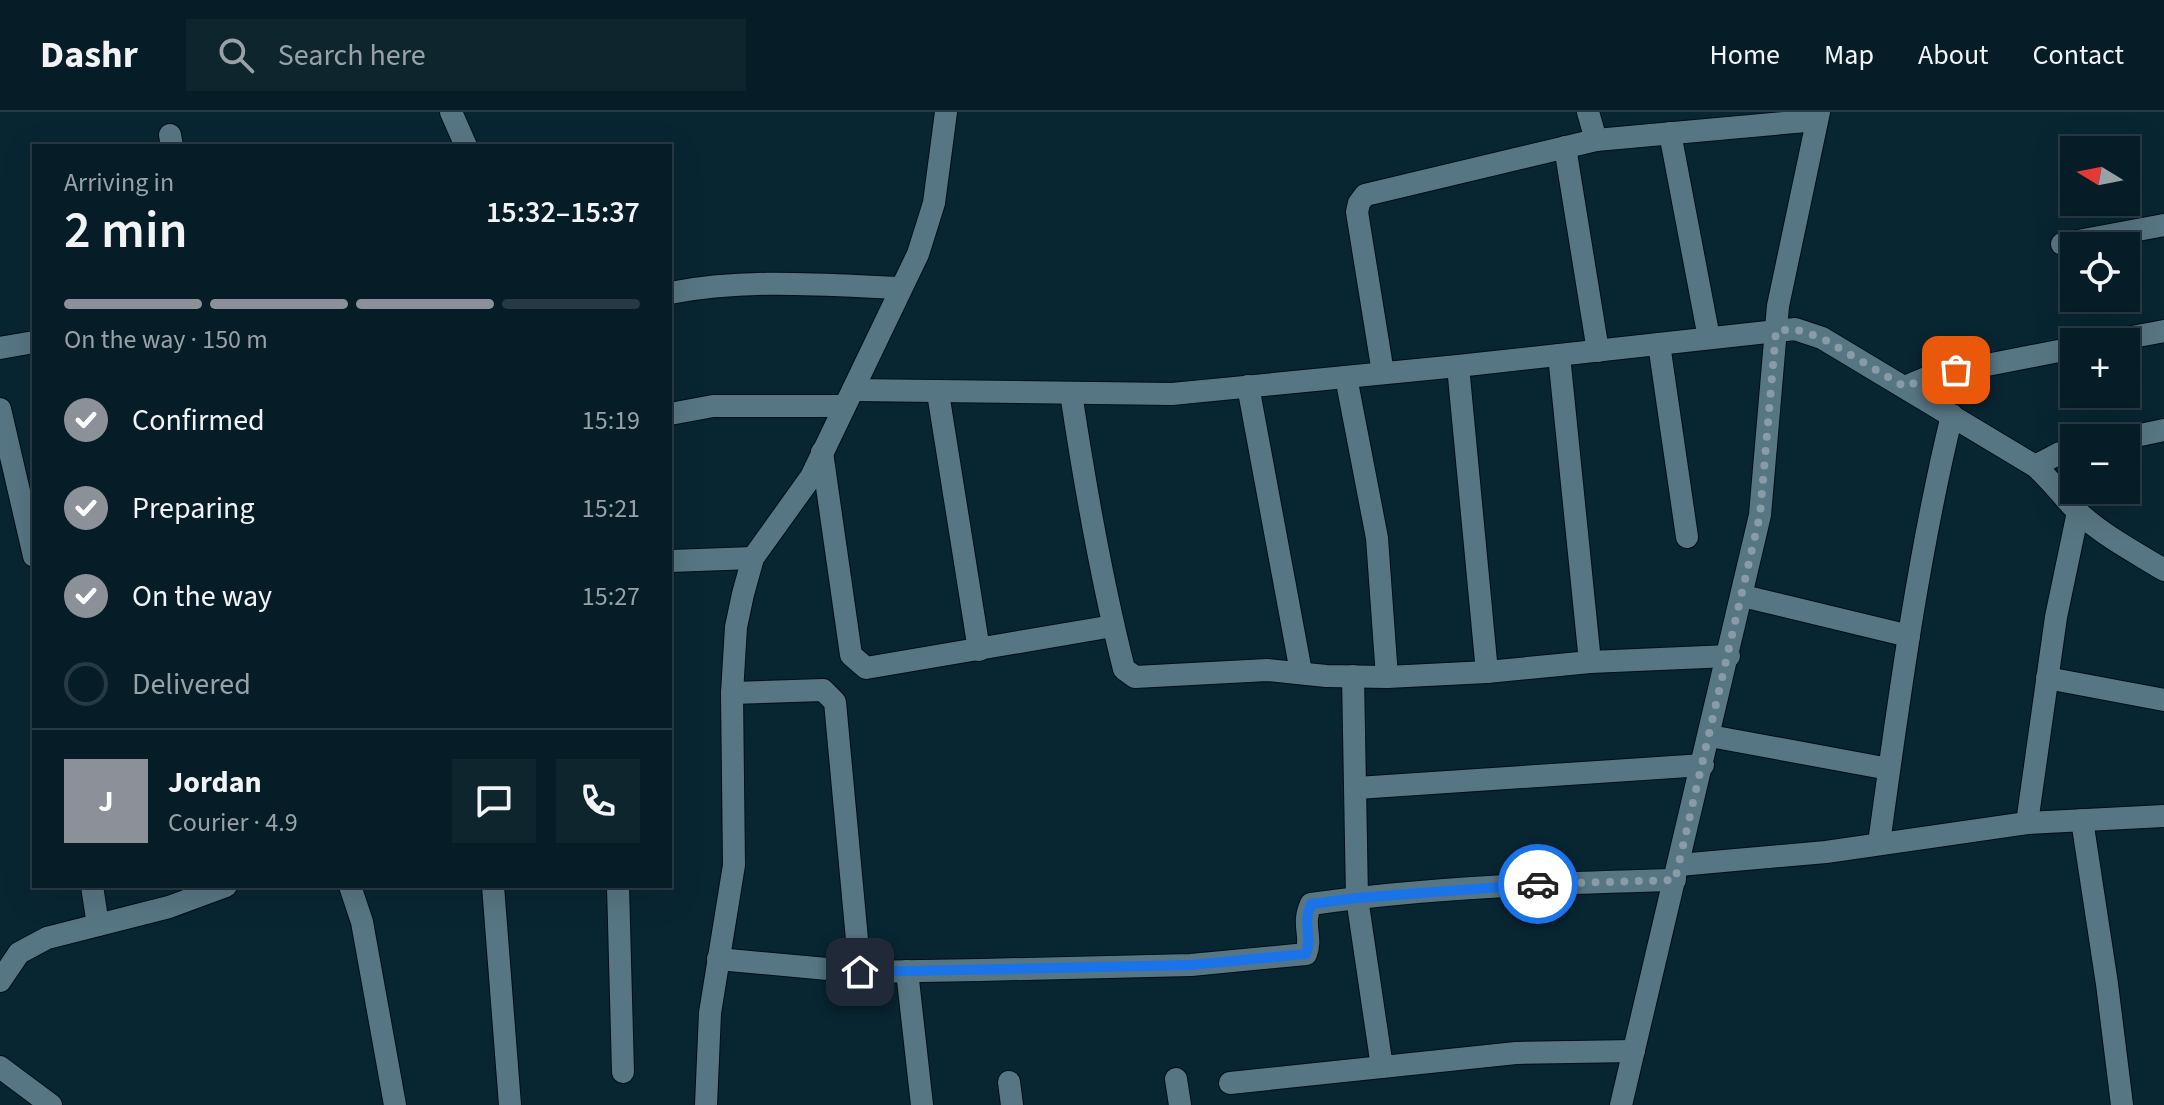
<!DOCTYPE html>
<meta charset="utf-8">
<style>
:root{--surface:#061c26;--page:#0f252e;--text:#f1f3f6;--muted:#98a1a7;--line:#273a43;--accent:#8c9099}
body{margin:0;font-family:"Source Sans 3",sans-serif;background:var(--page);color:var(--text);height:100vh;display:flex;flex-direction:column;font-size:30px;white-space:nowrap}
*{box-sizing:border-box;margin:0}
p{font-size:26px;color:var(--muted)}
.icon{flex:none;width:44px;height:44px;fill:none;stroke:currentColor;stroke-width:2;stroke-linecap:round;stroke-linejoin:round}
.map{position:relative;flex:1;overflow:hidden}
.sheet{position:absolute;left:32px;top:32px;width:640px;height:744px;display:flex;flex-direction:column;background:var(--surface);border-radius:0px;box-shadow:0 8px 32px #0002,0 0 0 2px var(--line)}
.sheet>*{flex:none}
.needle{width:52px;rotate:280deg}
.buttons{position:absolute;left:2060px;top:24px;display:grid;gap:16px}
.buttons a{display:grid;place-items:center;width:80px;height:80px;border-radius:0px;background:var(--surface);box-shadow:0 8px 32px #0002,0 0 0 2px var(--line);font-size:40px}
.pin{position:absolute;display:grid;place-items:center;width:68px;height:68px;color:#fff;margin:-34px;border-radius:16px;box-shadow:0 4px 12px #0006}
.courier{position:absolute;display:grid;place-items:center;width:80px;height:80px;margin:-40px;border:6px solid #1a73e8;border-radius:50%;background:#fff;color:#222;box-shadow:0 2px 10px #0007}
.summary em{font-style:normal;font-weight:600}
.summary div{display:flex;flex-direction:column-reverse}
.summary{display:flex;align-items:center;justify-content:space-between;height:136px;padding:0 32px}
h1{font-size:52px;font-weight:600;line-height:60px}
.bar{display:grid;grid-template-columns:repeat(4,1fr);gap:12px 8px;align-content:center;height:96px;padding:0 32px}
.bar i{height:10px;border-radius:6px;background:var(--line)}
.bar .selected{background:var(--accent)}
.bar p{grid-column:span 4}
.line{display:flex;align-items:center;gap:20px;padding:0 32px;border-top:2px solid var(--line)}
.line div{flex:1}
.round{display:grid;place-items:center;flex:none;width:84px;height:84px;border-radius:0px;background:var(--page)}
ol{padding:0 32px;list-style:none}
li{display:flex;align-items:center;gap:24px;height:88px}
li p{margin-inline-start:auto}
li .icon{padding:8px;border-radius:50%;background:var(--accent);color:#fff;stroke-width:4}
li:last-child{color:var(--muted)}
li i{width:44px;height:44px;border:4px solid var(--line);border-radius:50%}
header{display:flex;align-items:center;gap:48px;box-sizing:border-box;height:112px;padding:0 40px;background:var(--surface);border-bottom:2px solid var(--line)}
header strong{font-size:38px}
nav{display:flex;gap:44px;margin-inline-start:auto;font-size:28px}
.search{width:560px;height:72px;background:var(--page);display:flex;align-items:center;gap:20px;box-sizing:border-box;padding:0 28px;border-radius:0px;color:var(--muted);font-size:30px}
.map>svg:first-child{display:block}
</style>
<header>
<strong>Dashr</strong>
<div class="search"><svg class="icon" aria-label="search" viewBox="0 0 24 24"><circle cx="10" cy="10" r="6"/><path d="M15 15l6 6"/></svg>Search here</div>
<nav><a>Home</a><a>Map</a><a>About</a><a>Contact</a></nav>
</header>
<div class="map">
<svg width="2164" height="993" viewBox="0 0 2164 993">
<rect width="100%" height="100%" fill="#082632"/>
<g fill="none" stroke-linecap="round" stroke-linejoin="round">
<g stroke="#000e16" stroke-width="24">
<g id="minor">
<polyline points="451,0 466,34"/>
<polyline points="1588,0 1596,28"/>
<polyline points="1670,21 1709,226"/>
<polyline points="170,23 172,34"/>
<polyline points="1565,35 1598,239"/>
<polyline points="2062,132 2164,113"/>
<path d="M 670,181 C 746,166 824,173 901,176"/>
<polyline points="2106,230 2164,219"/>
<polyline points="1659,232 1687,425"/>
<polyline points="0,236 34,230"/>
<polyline points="1559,243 1590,550"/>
<polyline points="1458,254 1487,560"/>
<polyline points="1383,261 1357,100 1359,91 1365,83 1596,28 1817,8"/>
<polyline points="1346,265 1377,426 1387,565"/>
<polyline points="1248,274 1301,560"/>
<polyline points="1905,275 1931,264 2074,236"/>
<path d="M 853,278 L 1172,282 L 1458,254 L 1795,217 L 1822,226 L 2035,354 C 2051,368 2064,386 2079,401 C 2104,424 2135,440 2164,458"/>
<polyline points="938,281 979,538"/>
<path d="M 1071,281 C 1085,374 1101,466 1124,557 L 1135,565 L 1267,558 L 1326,564 L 1387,565 L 1487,560 L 1590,550 L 1729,544"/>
<polyline points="0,297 34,444"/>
<polyline points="670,302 713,294 843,294"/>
<polyline points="2126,326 2164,318"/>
<polyline points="822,340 851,543 866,556 1113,514"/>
<polyline points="2035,354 2060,341 2074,338"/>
<polyline points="670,449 753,446"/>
<polyline points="1743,484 1909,524"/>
<polyline points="1353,564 1357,786 1382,955"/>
<polyline points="2047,566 2164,588"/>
<polyline points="732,581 823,578 835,590 860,860"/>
<polyline points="1710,624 1889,657"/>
<polyline points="1357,676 1703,653"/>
<polyline points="2082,708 2107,872 2122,993"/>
<polyline points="2027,711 2056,505 2078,400"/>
<path d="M 1879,731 C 1899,587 1918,443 1952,303"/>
<polyline points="1679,753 1826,740 2027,711 2164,704"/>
<polyline points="92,774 98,813"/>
<polyline points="350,774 362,810 395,993"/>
<polyline points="493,774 510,993"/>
<polyline points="618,774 623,960"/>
<path d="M 718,847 L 860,860 L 981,858 L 1191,853 L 1306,842 C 1313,825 1301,813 1311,792 C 1432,775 1554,771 1675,768"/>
<polyline points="907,859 922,993"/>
<polyline points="0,869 19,841 47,826 169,795 226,774"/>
<polyline points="0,955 51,993"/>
<polyline points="1176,967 1180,993"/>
<polyline points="1009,970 1012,993"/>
<polyline points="1230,971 1516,941 1634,939"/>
<polyline points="706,993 710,901 734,753 732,581 736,515 743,482 753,446 811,365 918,142 934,91 946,0"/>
<polyline points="1621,993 1760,403 1778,194 1819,0"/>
</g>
</g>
<use href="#minor" stroke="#577683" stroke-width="22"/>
</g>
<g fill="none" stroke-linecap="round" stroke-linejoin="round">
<polyline stroke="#879ca6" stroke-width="8" stroke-dasharray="0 14.4" points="1538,772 1675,768 1760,403 1776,219 1795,217 1822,226 1905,275 1931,264 1956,258"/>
<path stroke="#1a73e8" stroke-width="10" d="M 860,860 L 1191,853 L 1306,842 C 1313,825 1302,813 1311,792 L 1357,786 L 1538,772"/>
</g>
</svg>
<div class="buttons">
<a><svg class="needle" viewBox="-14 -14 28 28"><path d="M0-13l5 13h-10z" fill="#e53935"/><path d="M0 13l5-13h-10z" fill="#98a1a7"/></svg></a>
<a><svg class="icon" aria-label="locate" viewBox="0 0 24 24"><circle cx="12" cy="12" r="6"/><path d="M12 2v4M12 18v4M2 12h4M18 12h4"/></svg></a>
<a>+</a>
<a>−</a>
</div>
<div class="pin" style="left:1956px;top:258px;background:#ea580c"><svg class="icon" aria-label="bag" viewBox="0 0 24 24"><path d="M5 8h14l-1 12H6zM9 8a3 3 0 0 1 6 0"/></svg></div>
<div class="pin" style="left:860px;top:860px;background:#1f2937"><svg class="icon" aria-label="home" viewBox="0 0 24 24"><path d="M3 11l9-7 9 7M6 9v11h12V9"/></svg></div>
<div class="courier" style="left:1538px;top:772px"><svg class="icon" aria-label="car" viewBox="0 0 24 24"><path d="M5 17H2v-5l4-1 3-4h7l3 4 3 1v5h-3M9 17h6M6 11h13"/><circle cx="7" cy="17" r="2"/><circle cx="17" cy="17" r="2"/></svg></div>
<section class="sheet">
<div class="summary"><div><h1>2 min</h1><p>Arriving in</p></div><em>15:32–15:37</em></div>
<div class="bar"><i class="selected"></i><i class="selected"></i><i class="selected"></i><i></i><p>On the way · 150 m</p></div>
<ol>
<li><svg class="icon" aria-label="check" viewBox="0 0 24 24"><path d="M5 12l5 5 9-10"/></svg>Confirmed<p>15:19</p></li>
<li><svg class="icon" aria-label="check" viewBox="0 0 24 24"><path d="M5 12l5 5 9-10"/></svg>Preparing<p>15:21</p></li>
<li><svg class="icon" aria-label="check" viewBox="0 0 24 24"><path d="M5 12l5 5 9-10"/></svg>On the way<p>15:27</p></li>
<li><i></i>Delivered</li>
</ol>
<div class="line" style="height:144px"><b class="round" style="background:var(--accent);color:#fff">J</b><div><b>Jordan</b><p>Courier · 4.9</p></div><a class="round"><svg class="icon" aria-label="chat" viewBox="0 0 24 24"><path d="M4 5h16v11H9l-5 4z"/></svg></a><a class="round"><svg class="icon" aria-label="phone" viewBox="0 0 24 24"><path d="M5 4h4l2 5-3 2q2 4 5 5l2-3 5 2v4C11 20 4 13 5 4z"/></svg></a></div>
</section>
</div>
